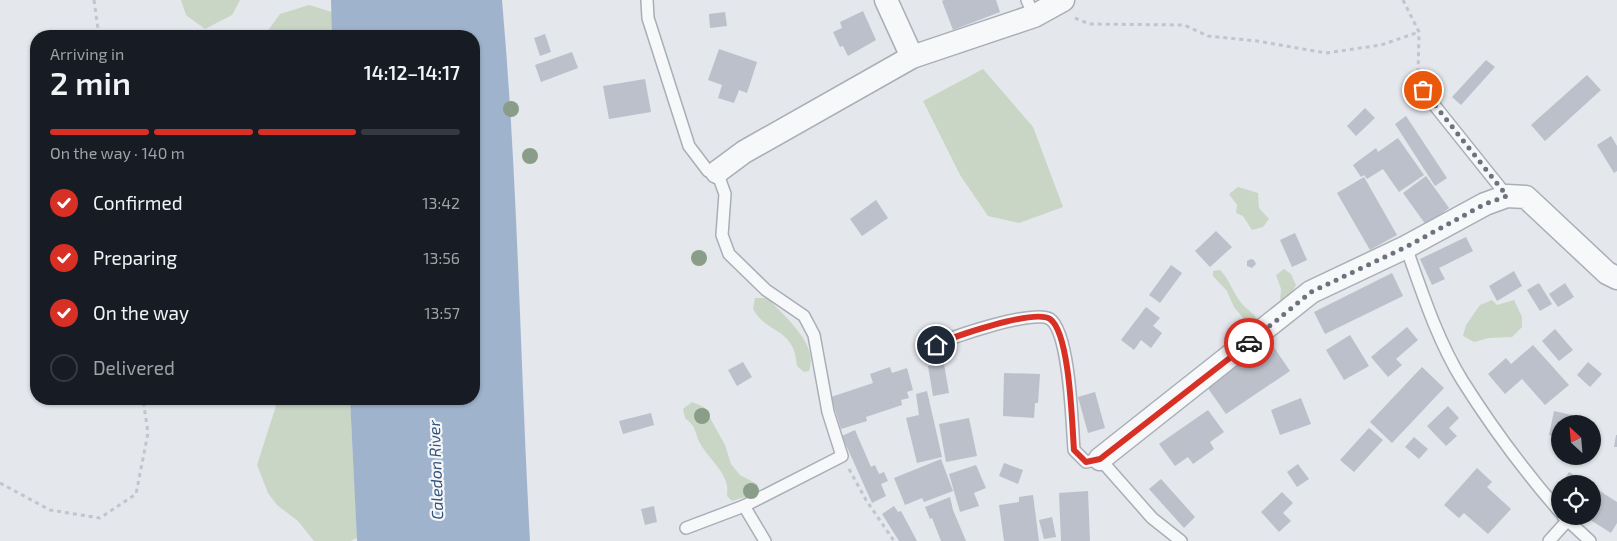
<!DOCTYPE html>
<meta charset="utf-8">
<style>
:root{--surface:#171b24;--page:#242831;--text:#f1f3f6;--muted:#9ea1a6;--line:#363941;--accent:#d93025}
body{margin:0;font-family:"Exo 2",sans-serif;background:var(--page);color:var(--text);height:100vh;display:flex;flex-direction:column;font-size:19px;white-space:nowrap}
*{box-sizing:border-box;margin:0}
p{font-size:16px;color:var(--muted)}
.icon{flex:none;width:28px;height:28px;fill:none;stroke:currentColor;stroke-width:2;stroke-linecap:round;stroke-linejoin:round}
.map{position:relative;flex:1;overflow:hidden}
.drawer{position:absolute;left:30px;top:30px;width:450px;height:375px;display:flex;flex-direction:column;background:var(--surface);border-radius:20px;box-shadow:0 1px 4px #0004}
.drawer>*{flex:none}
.needle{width:32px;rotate:334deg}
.buttons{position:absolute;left:1551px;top:415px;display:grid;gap:10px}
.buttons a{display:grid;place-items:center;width:50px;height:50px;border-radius:50%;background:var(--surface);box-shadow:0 1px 4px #0004;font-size:25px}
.pin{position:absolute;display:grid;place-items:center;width:42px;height:42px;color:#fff;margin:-21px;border:2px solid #fff;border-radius:50%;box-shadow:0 1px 5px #0007}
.courier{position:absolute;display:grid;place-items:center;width:50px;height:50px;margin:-25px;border:4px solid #d93025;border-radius:50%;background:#fff;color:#222;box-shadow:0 1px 6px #0007}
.head em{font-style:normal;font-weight:600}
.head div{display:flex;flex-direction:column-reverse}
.head{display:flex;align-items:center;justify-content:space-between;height:85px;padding:0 20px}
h1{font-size:32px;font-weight:600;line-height:38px}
.bar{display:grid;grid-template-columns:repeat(4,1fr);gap:8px 5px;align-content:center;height:60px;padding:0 20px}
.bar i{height:6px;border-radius:4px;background:var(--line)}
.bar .selected{background:var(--accent)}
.bar p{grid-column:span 4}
ol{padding:0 20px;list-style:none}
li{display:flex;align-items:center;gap:15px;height:55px}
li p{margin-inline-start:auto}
li .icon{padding:5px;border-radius:50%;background:var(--accent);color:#fff;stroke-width:4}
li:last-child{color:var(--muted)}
li i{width:28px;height:28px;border:2px solid var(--line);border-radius:50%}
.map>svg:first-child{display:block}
</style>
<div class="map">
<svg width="1617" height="541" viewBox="0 0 1617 541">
<rect width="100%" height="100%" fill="#e4e7ec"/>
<g fill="#c9d6c5">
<polygon points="181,0 240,0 232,15 205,29 186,15"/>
<polygon points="309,5 332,12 332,36 264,36 280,14"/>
<polygon points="983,69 1033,127 1063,207 1019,223 988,216 960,175 923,101"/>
<polygon points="1238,187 1258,193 1259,208 1269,219 1263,227 1252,230 1243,216 1236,213 1237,205 1229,194"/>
<polygon points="1284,269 1291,274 1296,285 1292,293 1283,304 1280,302 1281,289 1276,275"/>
<path d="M 1220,270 C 1229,279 1232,290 1239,300 C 1244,308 1253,312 1258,320 L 1256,324 L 1249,325 L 1234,307 L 1227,291 L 1213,276 L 1213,271 Z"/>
<path d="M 755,298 L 768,298 C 784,317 819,343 809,371 L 804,372 L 797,366 C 794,326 767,335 753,309 Z"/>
<polygon points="1492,300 1497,305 1514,300 1522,317 1522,327 1512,337 1489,338 1474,342 1463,336 1466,325 1480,305"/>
<polygon points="269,399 350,399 357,538 351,541 314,541 298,521 277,505 268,493 257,465 276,406"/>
<path d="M 692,402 L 704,407 L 725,445 L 731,464 L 740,475 L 757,484 L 758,493 L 732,501 L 727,496 C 731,476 711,461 701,445 C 694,433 698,428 685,418 L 683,409 Z"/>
</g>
<path fill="#9fb4cc" d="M 331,0 L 502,0 C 518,180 520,361 530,541 L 357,541 L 350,399 L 474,399 L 474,36 L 332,36 Z"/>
<g fill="#bbc0ca">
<polygon points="944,0 996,0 1000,12 953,30 942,1"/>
<polygon points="863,11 876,40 848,56 843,46 840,47 833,32 842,28 840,22"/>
<polygon points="725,12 727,26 710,28 709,14"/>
<polygon points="545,34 551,52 540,56 534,38"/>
<polygon points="719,49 757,62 747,93 739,90 734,103 718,98 722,85 708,80"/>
<polygon points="572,52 578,68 541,82 535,65"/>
<polygon points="1486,60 1495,67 1461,105 1452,97"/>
<polygon points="1587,75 1601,90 1545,141 1531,125"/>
<polygon points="645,79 651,112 609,119 603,86"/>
<polygon points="1365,108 1375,118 1356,136 1347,126"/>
<polygon points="1406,116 1447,178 1435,186 1395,124"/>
<polygon points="1611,136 1617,146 1617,171 1614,173 1597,145"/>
<polygon points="1398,138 1424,175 1399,192 1383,169 1367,179 1364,175 1361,177 1353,165 1376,148 1378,152"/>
<polygon points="1426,176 1449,208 1426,225 1403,193"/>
<polygon points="1364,177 1397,235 1370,250 1337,193"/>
<polygon points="876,200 888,218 862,236 850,219"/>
<polygon points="1216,231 1232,247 1210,267 1195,251"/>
<polygon points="1295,233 1307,260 1292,267 1280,240"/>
<polygon points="1466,237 1473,251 1439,268 1445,279 1432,285 1420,259"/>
<polygon points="1251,259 1254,260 1256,264 1252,268 1247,266 1247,261"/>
<polygon points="1171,265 1182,273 1160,303 1149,295"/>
<polygon points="1514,271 1522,286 1497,301 1489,286"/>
<polygon points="1392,273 1403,296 1325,334 1314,312"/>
<polygon points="1539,283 1552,304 1540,311 1527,290"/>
<polygon points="1565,283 1574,297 1558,307 1549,294"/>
<polygon points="1146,307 1160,318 1153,326 1162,333 1151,348 1141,340 1134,350 1121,340"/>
<polygon points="1407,327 1418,340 1396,359 1402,365 1388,377 1371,357"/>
<polygon points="1555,329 1573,350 1559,361 1542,341"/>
<polygon points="1350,335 1369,366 1344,380 1326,350"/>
<polygon points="1271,343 1290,371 1226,414 1207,387"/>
<polygon points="1533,345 1569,385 1545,405 1522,379 1505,394 1488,374 1506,358 1511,364"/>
<polygon points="743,362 752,377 737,386 728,370"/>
<polygon points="1588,362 1602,374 1590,387 1577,375"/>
<polygon points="944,364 949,393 933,396 928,366"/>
<polygon points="890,367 892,373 907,368 913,390 907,392 909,398 901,400 902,405 866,417 867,421 841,429 831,397 873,383 870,374"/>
<polygon points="1422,367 1444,388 1392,443 1370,422"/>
<polygon points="1004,373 1040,374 1038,403 1035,403 1034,418 1003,416"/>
<polygon points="927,391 942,457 917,463 906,418 919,415 916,394"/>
<polygon points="1095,392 1105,428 1088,433 1078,397"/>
<polygon points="1301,398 1311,424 1280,435 1271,410"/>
<polygon points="1448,406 1459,418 1449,428 1457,436 1446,446 1427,426"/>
<polygon points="1208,410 1224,432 1210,442 1214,449 1193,464 1188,457 1175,466 1159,444"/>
<polygon points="1554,411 1572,415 1571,424 1560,424 1560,438 1549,435"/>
<polygon points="651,413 654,425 623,434 619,421"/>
<polygon points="969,418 977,456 946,462 939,424"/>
<polygon points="1369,428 1383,440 1354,472 1340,460"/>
<polygon points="855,430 871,467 875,465 879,474 884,472 888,481 881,484 886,496 872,503 842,436"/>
<polygon points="1616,435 1617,435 1617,447 1614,447"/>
<polygon points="1414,437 1428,449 1419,459 1405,447"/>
<polygon points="941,459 953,491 924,502 922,498 905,505 894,478"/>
<polygon points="1004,463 1023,470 1018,484 999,476"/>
<polygon points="1298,464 1309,479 1297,487 1287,472"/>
<polygon points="976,465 986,488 974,493 979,506 960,512 949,474"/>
<polygon points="1477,468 1492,482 1487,487 1511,509 1488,534 1464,513 1459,518 1444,505"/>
<polygon points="1569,472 1588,484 1562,484"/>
<polygon points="1161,479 1195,517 1184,528 1149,489"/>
<polygon points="1592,486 1617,502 1617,523 1611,533 1584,516 1592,516"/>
<polygon points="1560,487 1560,501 1554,497"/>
<polygon points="1088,491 1090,541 1061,541 1059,493"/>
<polygon points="1282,492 1293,503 1283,513 1291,521 1279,532 1261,512"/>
<polygon points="1033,495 1039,541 1004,541 999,505 1019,502 1019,497"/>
<polygon points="950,497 953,510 966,541 941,541 932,518 930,519 925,507"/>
<polygon points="654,506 657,522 645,525 641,509"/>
<polygon points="894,506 898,512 901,511 917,541 899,541 882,514"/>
<polygon points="1052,517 1056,537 1044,539 1039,520"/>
</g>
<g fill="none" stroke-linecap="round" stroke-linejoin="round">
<g stroke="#a9aeb7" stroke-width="14">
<g id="service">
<polyline points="647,0 648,18 689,146 708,171 717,172 725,194 722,235 729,254 766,290 804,316 814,335 828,412 842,456 744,506 686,528"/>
<polyline points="1027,0 1034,16"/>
<polyline points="1423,91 1507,196"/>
<path d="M 1406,247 C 1422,292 1437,339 1462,380 C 1491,426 1525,472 1560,512"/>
<path d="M 936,345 C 954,336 1034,309 1050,319 C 1070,333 1072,425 1074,450 L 1086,462 L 1100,459 L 1152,518 L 1181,541"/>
<polyline points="744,506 765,541"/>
<polyline points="1563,516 1590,541"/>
<polyline points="1549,541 1567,521"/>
</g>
</g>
<g stroke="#a9aeb7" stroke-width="25">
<g id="minor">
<polyline points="886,0 912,57"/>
<polyline points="717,172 744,152 912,57 1034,16 1063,0"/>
<polyline points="1100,459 1311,292 1406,247 1485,204 1507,196 1526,197 1607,273 1617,278"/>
</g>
</g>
<g stroke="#c2c5cb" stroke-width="3" stroke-dasharray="4 4" stroke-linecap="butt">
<polyline points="94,0 99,36"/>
<polyline points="1403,0 1419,32 1418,75"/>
<polyline points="1075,18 1089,24 1184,25 1208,36 1257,41 1326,53 1381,45 1419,32"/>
<polyline points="849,469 866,500 894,541"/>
<polyline points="0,483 50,510 100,518 136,494 148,433 143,399"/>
</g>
<use href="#service" stroke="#f7f8fa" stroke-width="11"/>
<use href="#minor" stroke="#f7f8fa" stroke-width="22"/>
</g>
<g fill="#899d89">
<circle cx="511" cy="109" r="8"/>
<circle cx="530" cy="156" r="8"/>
<circle cx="699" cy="258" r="8"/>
<circle cx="702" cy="416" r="8"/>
<circle cx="751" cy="491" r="8"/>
</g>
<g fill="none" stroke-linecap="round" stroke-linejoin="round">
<polyline stroke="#6c737f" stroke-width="5" stroke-dasharray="0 9" points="1249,343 1311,292 1406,247 1485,204 1507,196 1423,90"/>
<path stroke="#d93025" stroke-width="6" d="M 936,345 C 954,336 1034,309 1050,319 C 1070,333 1072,425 1074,450 L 1086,462 L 1100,459 L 1249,343"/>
</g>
<g text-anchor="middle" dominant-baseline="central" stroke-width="4.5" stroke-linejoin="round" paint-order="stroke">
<g font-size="16" font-style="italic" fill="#34527a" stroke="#f4f6f9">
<text transform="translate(435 470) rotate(-92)">Caledon River</text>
</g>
</g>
</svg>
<div class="buttons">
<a><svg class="needle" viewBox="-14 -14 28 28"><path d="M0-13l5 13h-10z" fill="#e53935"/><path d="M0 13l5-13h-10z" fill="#9ea1a6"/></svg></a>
<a><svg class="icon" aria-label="locate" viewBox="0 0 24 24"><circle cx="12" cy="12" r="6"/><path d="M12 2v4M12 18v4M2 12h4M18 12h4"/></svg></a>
</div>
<div class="pin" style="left:1423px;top:90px;background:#ea580c"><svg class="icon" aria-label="bag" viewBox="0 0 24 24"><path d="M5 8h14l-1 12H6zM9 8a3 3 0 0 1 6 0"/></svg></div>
<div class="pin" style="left:936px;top:345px;background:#1f2937"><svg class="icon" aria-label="home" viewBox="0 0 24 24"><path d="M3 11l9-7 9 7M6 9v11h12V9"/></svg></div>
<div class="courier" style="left:1249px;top:343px"><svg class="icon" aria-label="car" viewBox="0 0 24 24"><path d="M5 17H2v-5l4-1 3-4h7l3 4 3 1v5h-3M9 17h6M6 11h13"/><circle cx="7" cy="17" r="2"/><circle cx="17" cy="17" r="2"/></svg></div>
<section class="drawer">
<div class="head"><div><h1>2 min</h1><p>Arriving in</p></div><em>14:12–14:17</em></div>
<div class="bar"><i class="selected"></i><i class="selected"></i><i class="selected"></i><i></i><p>On the way · 140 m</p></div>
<ol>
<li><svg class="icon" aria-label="check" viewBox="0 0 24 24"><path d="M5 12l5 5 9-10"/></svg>Confirmed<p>13:42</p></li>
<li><svg class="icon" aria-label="check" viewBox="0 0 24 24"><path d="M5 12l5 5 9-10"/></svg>Preparing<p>13:56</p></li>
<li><svg class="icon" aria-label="check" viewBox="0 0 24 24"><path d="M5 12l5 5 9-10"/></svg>On the way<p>13:57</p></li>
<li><i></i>Delivered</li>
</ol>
</section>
</div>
